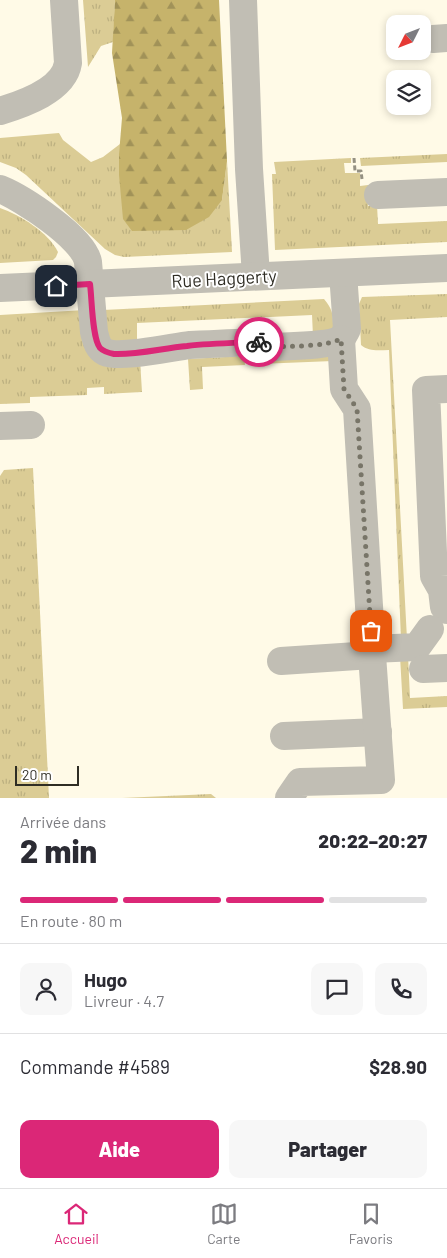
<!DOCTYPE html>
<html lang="fr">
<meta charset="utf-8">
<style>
:root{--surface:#fff;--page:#f7f7f7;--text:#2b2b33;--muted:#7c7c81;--line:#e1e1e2;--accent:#db2777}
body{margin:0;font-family:Barlow,sans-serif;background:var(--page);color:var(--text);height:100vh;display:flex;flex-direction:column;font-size:19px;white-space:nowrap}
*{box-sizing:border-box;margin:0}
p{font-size:16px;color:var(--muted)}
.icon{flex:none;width:28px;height:28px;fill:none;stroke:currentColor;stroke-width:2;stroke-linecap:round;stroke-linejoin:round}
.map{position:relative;height:798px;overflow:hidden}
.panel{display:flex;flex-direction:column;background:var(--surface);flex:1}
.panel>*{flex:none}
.needle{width:32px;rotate:228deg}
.controls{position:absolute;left:386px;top:15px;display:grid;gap:10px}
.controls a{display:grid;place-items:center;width:45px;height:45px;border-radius:10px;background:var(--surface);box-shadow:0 2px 8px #0003;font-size:25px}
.scale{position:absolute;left:15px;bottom:12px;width:64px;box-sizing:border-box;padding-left:5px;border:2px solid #2f2d24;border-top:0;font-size:14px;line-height:18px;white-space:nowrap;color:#2f2d24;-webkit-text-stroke:4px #fff;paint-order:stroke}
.pin{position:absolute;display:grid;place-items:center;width:42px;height:42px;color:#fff;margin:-21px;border-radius:10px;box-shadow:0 2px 8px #0006}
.courier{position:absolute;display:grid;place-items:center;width:50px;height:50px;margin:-25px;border:4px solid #db2777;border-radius:50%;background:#fff;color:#222;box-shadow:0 1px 6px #0007}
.headline em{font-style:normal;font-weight:800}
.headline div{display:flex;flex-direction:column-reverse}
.headline{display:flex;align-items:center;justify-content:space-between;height:85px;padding:0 20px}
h1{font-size:32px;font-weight:800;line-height:38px}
.bar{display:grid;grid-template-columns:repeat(4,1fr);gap:8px 5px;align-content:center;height:60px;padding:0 20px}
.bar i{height:6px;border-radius:4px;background:var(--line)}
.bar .selected{background:var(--accent)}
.bar p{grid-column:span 4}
.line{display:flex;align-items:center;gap:12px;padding:0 20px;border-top:1px solid var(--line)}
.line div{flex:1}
.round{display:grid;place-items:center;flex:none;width:52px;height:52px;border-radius:10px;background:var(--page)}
.primary-button{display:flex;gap:10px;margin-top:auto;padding:10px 20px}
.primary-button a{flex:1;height:58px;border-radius:10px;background:var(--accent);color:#fff;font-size:20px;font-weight:800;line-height:58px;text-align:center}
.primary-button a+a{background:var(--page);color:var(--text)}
.dock{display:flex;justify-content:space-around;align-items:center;height:70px;border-top:1px solid var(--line);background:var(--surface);font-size:14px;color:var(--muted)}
.dock a{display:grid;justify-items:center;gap:2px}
.dock .selected{color:var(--accent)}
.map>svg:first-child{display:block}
</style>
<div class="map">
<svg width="447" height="798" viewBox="0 0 447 798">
<defs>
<pattern id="grass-tufts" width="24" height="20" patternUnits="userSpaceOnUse" patternTransform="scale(1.25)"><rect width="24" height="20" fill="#dbcc95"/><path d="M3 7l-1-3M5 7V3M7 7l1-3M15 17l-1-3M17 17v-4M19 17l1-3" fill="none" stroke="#bcb080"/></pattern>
<pattern id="forest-firs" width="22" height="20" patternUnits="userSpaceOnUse" patternTransform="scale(1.25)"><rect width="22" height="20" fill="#c6b36b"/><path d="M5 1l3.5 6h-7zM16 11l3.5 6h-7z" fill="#a19258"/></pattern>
</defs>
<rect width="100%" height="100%" fill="#fffae7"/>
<g fill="url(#grass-tufts)">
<polygon points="83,0 115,0 113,42 101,46 88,67"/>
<polygon points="59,133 63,140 91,162 103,157 120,144 119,175 222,200 227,161 232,252 124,257 115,255 105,249 26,175 16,168 0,162 0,138"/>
<polygon points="447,154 447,162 361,166 360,158"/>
<polygon points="351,158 351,163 344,163 345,173 360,173 360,186 368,185 368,206 377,205 378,224 447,221 447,242 275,250 272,174 276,174 274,162"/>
<path d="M 0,208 C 20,215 48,232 58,252 L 56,257 L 53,260 L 0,263 Z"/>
<path d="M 447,294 L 447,317 L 390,320 L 407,639 L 401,639 L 389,350 C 379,350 369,352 361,345 L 359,304 L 362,297 Z"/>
<path d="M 324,299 C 334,311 333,316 333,330 L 313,336 L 312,315 L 137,323 L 137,342 L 109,342 L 103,310 Z"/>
<polygon points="85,310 86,339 140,360 142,392 104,394 104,387 87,388 87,395 30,397 30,403 0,404 0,315"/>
<polygon points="332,352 333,361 259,364 259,356"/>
<polygon points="244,356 245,365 202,367 203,389 190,390 188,359"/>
<polygon points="33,468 49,798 0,798 0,476 4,470"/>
<polygon points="408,655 410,698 447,696 447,707 403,709 400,656"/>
<polygon points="211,794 216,798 122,798"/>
</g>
<polygon fill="url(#forest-firs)" points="115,0 219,0 227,161 222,200 209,217 186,230 132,231 123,219 119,175 119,154 122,118 112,53"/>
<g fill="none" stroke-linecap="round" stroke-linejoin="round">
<polyline stroke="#949082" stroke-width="3" stroke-dasharray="5 2.5" stroke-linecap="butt" points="354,158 355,171 361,171 362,179"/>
<g stroke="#c1beb4" stroke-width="28">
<polyline points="243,0 249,169 256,276"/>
<polyline points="433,39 447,38"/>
<path d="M 0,111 C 23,104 64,90 68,63 L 64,0"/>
<path d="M 0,189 C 22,198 84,238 88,262 L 94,332 C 96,339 97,348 105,352 C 120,359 172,347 190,345 C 216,344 242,343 268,341 L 272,347 C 287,346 330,346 341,339 C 344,336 345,333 347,329 L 343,273"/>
<polyline points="378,195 447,192"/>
<polyline points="0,288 447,268"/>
<polyline points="447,389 426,390 434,576 442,590 444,607 447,610"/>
<polyline points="0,426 31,425"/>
<polyline points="372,649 417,647 430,629"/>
<polyline points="281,661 372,655"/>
<polyline points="423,669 447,668"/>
<polyline points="284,736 378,732"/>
<polyline points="289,798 300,782 381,780 372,655 357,409 344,389 341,339"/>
</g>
</g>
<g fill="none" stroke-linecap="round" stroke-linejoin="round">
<path stroke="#787568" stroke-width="5" stroke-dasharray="0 9" d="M 259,342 L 268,342 L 272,347 C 292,346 323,347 341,339 L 344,389 L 357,409 L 371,631"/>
<path stroke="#db2777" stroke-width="6" d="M 56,286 L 90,284 C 92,299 92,338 100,348 C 104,352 109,353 114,354 C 138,355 163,348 187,346 C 211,343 235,343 259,342"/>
</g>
<g text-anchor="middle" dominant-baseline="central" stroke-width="4" stroke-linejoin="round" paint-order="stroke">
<g font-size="18" fill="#2f2d24" stroke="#fff">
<text transform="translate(224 278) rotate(-3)">Rue Haggerty</text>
</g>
</g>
</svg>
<div class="controls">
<a><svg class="needle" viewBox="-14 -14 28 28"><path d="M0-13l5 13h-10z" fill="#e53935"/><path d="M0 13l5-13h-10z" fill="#7c7c81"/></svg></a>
<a><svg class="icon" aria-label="layers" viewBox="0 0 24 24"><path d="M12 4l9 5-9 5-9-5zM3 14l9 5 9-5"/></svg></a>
</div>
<div class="scale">20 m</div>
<div class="pin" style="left:371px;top:631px;background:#ea580c"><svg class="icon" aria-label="bag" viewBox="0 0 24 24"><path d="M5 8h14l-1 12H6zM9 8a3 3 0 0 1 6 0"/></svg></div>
<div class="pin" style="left:56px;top:286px;background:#1f2937"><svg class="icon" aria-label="home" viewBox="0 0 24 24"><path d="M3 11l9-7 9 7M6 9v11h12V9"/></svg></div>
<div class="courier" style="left:259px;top:342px"><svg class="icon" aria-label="bike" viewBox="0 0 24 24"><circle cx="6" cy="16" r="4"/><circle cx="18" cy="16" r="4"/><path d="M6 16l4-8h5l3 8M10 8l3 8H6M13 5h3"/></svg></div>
</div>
<section class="panel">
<div class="headline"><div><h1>2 min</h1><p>Arrivée dans</p></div><em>20:22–20:27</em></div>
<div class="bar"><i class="selected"></i><i class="selected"></i><i class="selected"></i><i></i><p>En route · 80 m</p></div>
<div class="line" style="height:90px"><a class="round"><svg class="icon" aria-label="person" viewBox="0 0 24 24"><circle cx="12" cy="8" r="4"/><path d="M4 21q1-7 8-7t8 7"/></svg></a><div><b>Hugo</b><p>Livreur · 4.7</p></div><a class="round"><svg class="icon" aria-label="chat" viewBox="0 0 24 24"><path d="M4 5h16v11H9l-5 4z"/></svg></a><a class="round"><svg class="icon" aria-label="phone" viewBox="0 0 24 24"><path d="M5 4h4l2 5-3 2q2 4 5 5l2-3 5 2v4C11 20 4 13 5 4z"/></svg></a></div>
<div class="line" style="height:65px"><div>Commande #4589</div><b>$28.90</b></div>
<div class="primary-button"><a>Aide</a><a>Partager</a></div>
</section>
<nav class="dock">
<a class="selected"><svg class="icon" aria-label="home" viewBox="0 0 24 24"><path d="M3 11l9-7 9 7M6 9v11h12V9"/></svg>Accueil</a>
<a><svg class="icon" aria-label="map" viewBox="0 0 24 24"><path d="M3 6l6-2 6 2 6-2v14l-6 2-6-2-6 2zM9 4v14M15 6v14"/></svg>Carte</a>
<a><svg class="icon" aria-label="saved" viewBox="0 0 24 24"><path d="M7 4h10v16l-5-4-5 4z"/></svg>Favoris</a>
</nav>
